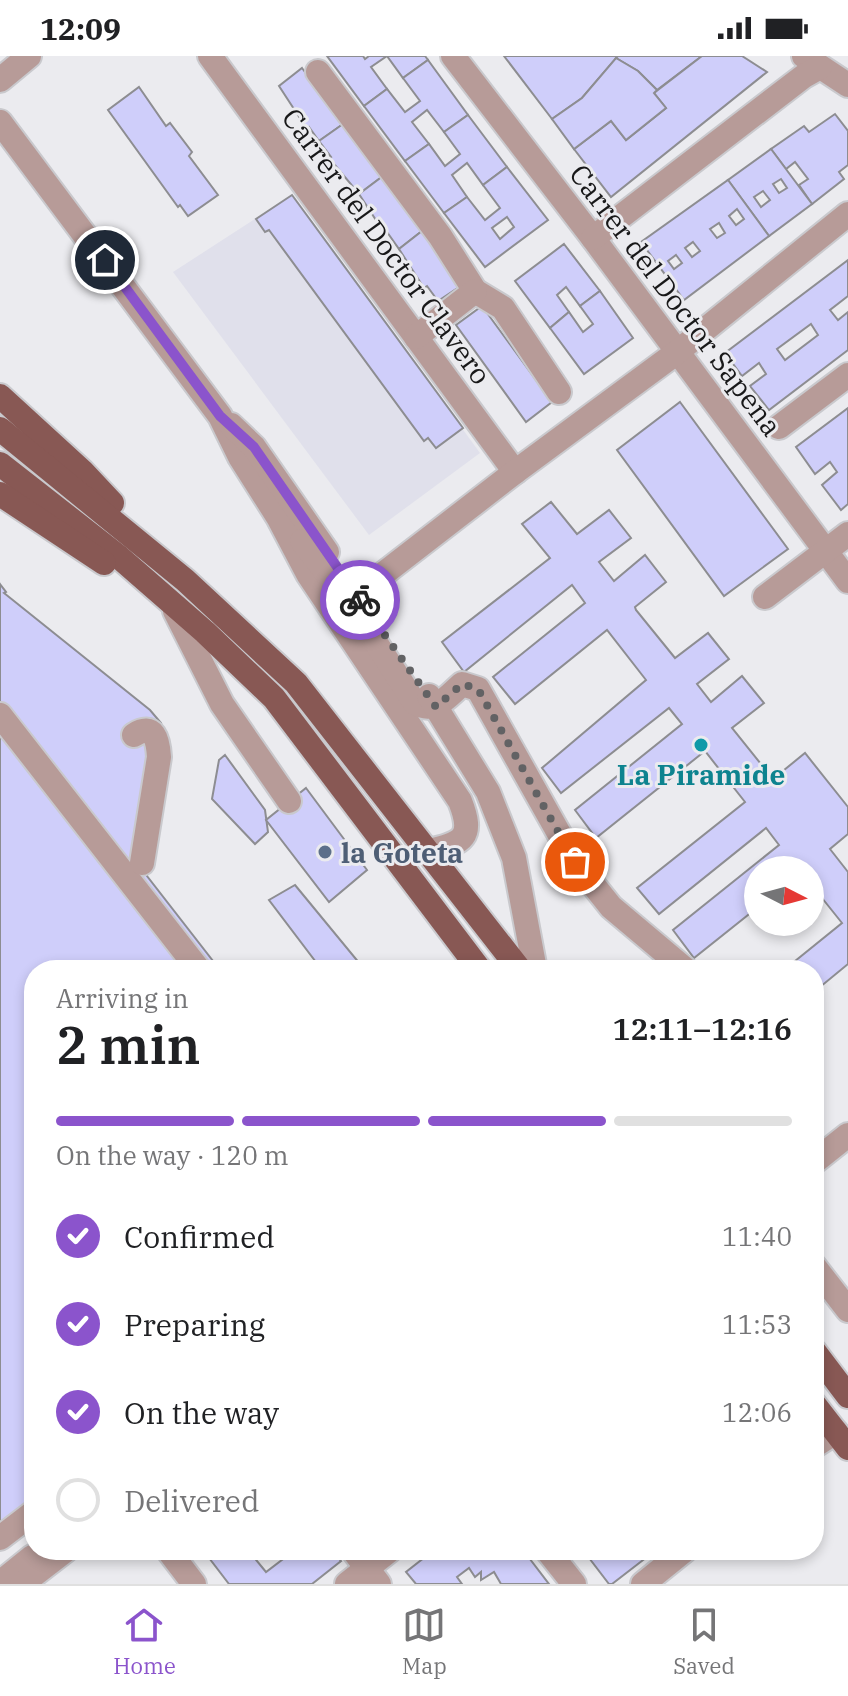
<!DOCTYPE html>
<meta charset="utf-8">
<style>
:root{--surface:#fff;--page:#f6f6f6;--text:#202124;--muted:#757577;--line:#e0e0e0;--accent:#8b54cc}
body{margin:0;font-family:"IBM Plex Serif",serif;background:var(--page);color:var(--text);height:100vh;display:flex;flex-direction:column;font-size:30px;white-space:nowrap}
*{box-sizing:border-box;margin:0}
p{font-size:26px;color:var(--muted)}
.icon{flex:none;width:44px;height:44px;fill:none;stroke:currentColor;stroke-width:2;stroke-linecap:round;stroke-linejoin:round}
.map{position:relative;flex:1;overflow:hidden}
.panel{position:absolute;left:24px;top:904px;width:800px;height:600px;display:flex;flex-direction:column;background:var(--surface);border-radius:32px;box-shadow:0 4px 12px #0003}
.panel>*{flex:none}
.needle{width:52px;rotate:96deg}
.buttons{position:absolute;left:744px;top:800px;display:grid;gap:16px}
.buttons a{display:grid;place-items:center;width:80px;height:80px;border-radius:50%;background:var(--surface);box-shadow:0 4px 12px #0003;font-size:40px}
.pin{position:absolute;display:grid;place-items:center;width:68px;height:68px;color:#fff;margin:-34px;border:4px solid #fff;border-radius:50%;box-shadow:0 2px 8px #0007}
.courier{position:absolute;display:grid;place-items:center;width:80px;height:80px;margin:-40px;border:6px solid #8b54cc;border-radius:50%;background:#fff;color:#222;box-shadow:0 2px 10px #0007}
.head em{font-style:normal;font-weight:600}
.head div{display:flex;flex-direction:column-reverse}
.head{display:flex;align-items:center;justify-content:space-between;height:136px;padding:0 32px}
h1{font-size:52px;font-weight:600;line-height:60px}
.bar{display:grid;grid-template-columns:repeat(4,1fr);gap:12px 8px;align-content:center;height:96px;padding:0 32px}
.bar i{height:10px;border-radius:6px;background:var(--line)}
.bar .on{background:var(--accent)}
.bar p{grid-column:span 4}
ol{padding:0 32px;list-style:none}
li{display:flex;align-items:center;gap:24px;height:88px}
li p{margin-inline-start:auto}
li .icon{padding:8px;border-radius:50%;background:var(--accent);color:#fff;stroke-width:4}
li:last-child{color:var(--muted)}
li i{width:44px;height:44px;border:4px solid var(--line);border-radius:50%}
.status{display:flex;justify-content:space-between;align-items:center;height:56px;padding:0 40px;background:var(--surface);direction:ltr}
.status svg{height:22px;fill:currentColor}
.dock{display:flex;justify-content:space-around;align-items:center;height:112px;border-top:2px solid var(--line);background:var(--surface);font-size:22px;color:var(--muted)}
.dock a{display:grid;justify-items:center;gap:4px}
.dock .on{color:var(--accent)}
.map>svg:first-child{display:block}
</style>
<div class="status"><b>12:09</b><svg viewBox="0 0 49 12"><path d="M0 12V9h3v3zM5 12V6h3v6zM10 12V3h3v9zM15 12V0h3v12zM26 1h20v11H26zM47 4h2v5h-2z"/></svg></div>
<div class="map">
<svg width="848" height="1528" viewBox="0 0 848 1528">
<rect width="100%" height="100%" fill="#ebebef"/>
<polygon fill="#e0e0eb" points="292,139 480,397 369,479 173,216"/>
<g fill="#cfcefa" stroke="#8d8d91" stroke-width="2" fill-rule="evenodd">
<polygon points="327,0 363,0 365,3 369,0 387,0 371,11 387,33 364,50"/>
<polygon points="387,0 425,0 428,4 403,22"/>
<polygon points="504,0 618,0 582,42 552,63"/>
<polygon points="618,0 702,0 657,34 638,15 616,2"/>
<polygon points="702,0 742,0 767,16 611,141 574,93 611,65 626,84 666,52 654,37"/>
<polygon points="616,2 638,15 657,34 654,37 666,52 626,84 611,65 574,93 552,63 582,42"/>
<polygon points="428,4 468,59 444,76 427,54 412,66 429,88 405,105 364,50 387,33 405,56 420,45 403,22"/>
<polygon points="302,12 343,68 319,85 309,71 307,73 279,30"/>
<polygon points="139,31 166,70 170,67 192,96 189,100 218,139 188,160 180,149 178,151 108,54"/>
<polygon points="835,58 848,75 848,109 839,116 844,123 812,148 799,129 808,123 795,106 786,113 771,93 804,70 809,76"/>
<polygon points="468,59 507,111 483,129 467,107 452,119 467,141 444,157 405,105 429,88 445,110 460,98 444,76"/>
<polygon points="343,68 383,120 359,138 329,102 331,101 319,85"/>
<path d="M 771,93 L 812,148 L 769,180 L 728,124 ZM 781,123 L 787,132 L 779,137 L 773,128 ZM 763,135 L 770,144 L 761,151 L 754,141 Z"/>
<path d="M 507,111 L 548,164 L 485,211 L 444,157 L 467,141 L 485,164 L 500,152 L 483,129 ZM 507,161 L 514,171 L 500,183 L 492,172 Z"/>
<polygon points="383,120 422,175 399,193 387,176 385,178 359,138"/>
<path d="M 728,124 L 769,180 L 684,244 L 641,186 ZM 737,153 L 744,163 L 736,169 L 729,160 ZM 719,167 L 725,177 L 717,182 L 710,173 ZM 693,186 L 700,195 L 692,201 L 685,192 ZM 676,199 L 682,207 L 674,213 L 668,205 Z"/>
<polygon points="292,139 463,372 436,392 428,382 424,385 269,174 265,176 256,163"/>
<polygon points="422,175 462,229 438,245 427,230 424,232 399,193"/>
<polygon points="564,188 600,235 580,250 566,231 557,239 569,256 550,272 515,225"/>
<path d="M 848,204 L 848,240 L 830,254 L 838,264 L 848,256 L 848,294 L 769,354 L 750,330 L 766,318 L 759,307 L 742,320 L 725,297 ZM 811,268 L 818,279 L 785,304 L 777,293 Z"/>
<polygon points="600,235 633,282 584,318 550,272 569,256 583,276 593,268 580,250"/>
<polygon points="482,250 552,346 526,366 456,269"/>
<polygon points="680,346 788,493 724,540 617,394"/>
<polygon points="848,352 848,448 841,454 822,429 837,416 830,406 815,418 796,391"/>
<polygon points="551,446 577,478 609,454 631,482 599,506 614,525 645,499 666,526 635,551 636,554 675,602 708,577 729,603 697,628 711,646 742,620 764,647 732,672 773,723 805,697 848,751 848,778 830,793 848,816 848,908 814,936 814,914 784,914 842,867 810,827 810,814 758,814 758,851 694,902 673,874 779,789 766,772 659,858 637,832 745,746 705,695 596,782 575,754 682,668 669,652 561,737 542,712 646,624 607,574 515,648 493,621 585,547 572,529 464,616 442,586 550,502 522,468"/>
<polygon points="0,528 6,536 4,537 150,654 161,667 168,692 147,820 220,914 34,914 34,1445 0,1471"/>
<polygon points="225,699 265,754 268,776 255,788 212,743 219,704"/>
<polygon points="306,732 367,814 329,846 266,764"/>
<polygon points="295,829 365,914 322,914 269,844"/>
<polygon points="203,1494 248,1494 266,1516 287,1500 282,1494 332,1494 341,1505 312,1528 229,1528"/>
<polygon points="434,1494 523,1494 549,1528 501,1528 494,1516 481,1524 481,1516 475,1521 469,1512 457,1521 462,1528 416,1528 406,1516"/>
<polygon points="583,1494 656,1494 612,1528 609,1528"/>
</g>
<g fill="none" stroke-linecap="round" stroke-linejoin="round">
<g stroke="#c9c9cd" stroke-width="28">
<g id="minor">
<polyline points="210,0 515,416"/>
<polyline points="453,0 593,182 848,525"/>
<polyline points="804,0 848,29"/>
<polyline points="318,16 440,180 475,235 503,252 559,336"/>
<polyline points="0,24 29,0"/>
<path d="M 0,66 L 220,360 L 240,401 L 278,461 L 308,518 L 460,745 C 474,781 464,787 429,795"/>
<polyline points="593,182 804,20 820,11"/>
<polyline points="416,281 475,235"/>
<polyline points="231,369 254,391 327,496"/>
<polyline points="779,371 848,319"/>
<path d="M 302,485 L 348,544 L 415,647 C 435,658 446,642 462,628 L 478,633 L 575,806 L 611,851 L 686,914"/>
<polyline points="356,539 515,416 676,297 848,158"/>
<polyline points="765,541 848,478"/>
<polyline points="175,555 222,648 289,745"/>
<polyline points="429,640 488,736 514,802 535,914"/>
<polyline points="0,659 199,914"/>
<path d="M 134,679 C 154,666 158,684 159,701 L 142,807"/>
<polyline points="814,1106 848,1079"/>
<polyline points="814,1210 848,1254"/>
<polyline points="814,1390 836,1376"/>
<polyline points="0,1482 34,1456"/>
<polyline points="168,1494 194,1528"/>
<polyline points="353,1494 379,1528"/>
<polyline points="547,1494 574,1528"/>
<polyline points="0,1527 32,1501"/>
<polyline points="22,1528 66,1494"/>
<polyline points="347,1528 390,1494"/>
<polyline points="643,1528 685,1494"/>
</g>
</g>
<g stroke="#c9c9cd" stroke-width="28">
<g id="major">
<polyline points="0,340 82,415 112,447"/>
<polyline points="0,373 185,524 296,627 520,914"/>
<polyline points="0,408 119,501 205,576 274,642 480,914"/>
<polyline points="0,438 104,507"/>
<polyline points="814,1295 848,1340"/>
<polyline points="814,1348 848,1392"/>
</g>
</g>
<use href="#minor" stroke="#b79b98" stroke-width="24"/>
<use href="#major" stroke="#885854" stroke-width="24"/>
</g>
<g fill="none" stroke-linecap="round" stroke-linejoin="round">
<polyline stroke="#626264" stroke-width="8" stroke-dasharray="0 14.4" points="360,544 436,651 462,628 478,633 575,806"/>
<polyline stroke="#8b54cc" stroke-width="10" points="105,204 220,360 254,391 360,544"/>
</g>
<circle fill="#0f9aa8" stroke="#ebebef" stroke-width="3" cx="701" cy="689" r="8"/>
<circle fill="#5c6f8a" stroke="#ebebef" stroke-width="3" cx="325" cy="796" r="8"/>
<g text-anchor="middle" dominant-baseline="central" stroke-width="6" stroke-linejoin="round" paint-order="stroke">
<g font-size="28" fill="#181819" stroke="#ebebef">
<text transform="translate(387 190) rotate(54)">Carrer del Doctor Clavero</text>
<text transform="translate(676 244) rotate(53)">Carrer del Doctor Sapena</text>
</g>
<g font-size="28" font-weight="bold" fill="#0d838f" stroke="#ebebef">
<text x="701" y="718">La Piramide</text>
</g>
<g font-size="28" font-weight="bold" fill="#4e5e75" stroke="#ebebef" text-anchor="start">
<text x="341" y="796">la Goteta</text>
</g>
</g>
</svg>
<div class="buttons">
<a><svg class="needle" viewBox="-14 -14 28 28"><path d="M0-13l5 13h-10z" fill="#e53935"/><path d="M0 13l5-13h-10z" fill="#757577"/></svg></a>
</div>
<div class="pin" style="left:575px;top:806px;background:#ea580c"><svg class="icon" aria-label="bag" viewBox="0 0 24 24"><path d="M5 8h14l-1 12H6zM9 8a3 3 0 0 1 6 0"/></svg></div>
<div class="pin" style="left:105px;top:204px;background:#1f2937"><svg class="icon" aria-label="home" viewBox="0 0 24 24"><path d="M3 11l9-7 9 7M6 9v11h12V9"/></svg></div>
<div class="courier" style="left:360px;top:544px"><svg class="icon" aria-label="bike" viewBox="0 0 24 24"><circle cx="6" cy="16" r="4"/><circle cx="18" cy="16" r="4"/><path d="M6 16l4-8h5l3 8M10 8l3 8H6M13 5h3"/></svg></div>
<section class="panel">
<div class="head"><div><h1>2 min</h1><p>Arriving in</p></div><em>12:11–12:16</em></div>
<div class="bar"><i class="on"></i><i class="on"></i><i class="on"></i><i></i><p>On the way · 120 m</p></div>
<ol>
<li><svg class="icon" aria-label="check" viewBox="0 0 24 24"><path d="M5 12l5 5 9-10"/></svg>Confirmed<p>11:40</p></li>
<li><svg class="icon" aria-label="check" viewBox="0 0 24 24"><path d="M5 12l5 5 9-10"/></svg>Preparing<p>11:53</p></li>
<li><svg class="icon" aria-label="check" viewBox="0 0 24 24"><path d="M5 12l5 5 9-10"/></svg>On the way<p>12:06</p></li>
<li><i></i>Delivered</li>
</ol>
</section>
</div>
<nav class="dock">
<a class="on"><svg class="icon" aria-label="home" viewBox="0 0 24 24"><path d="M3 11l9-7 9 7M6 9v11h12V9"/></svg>Home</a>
<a><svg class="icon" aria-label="map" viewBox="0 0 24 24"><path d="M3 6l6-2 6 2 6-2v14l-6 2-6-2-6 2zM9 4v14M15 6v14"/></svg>Map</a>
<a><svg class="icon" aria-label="saved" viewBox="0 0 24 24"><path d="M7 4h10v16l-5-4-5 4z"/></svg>Saved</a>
</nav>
